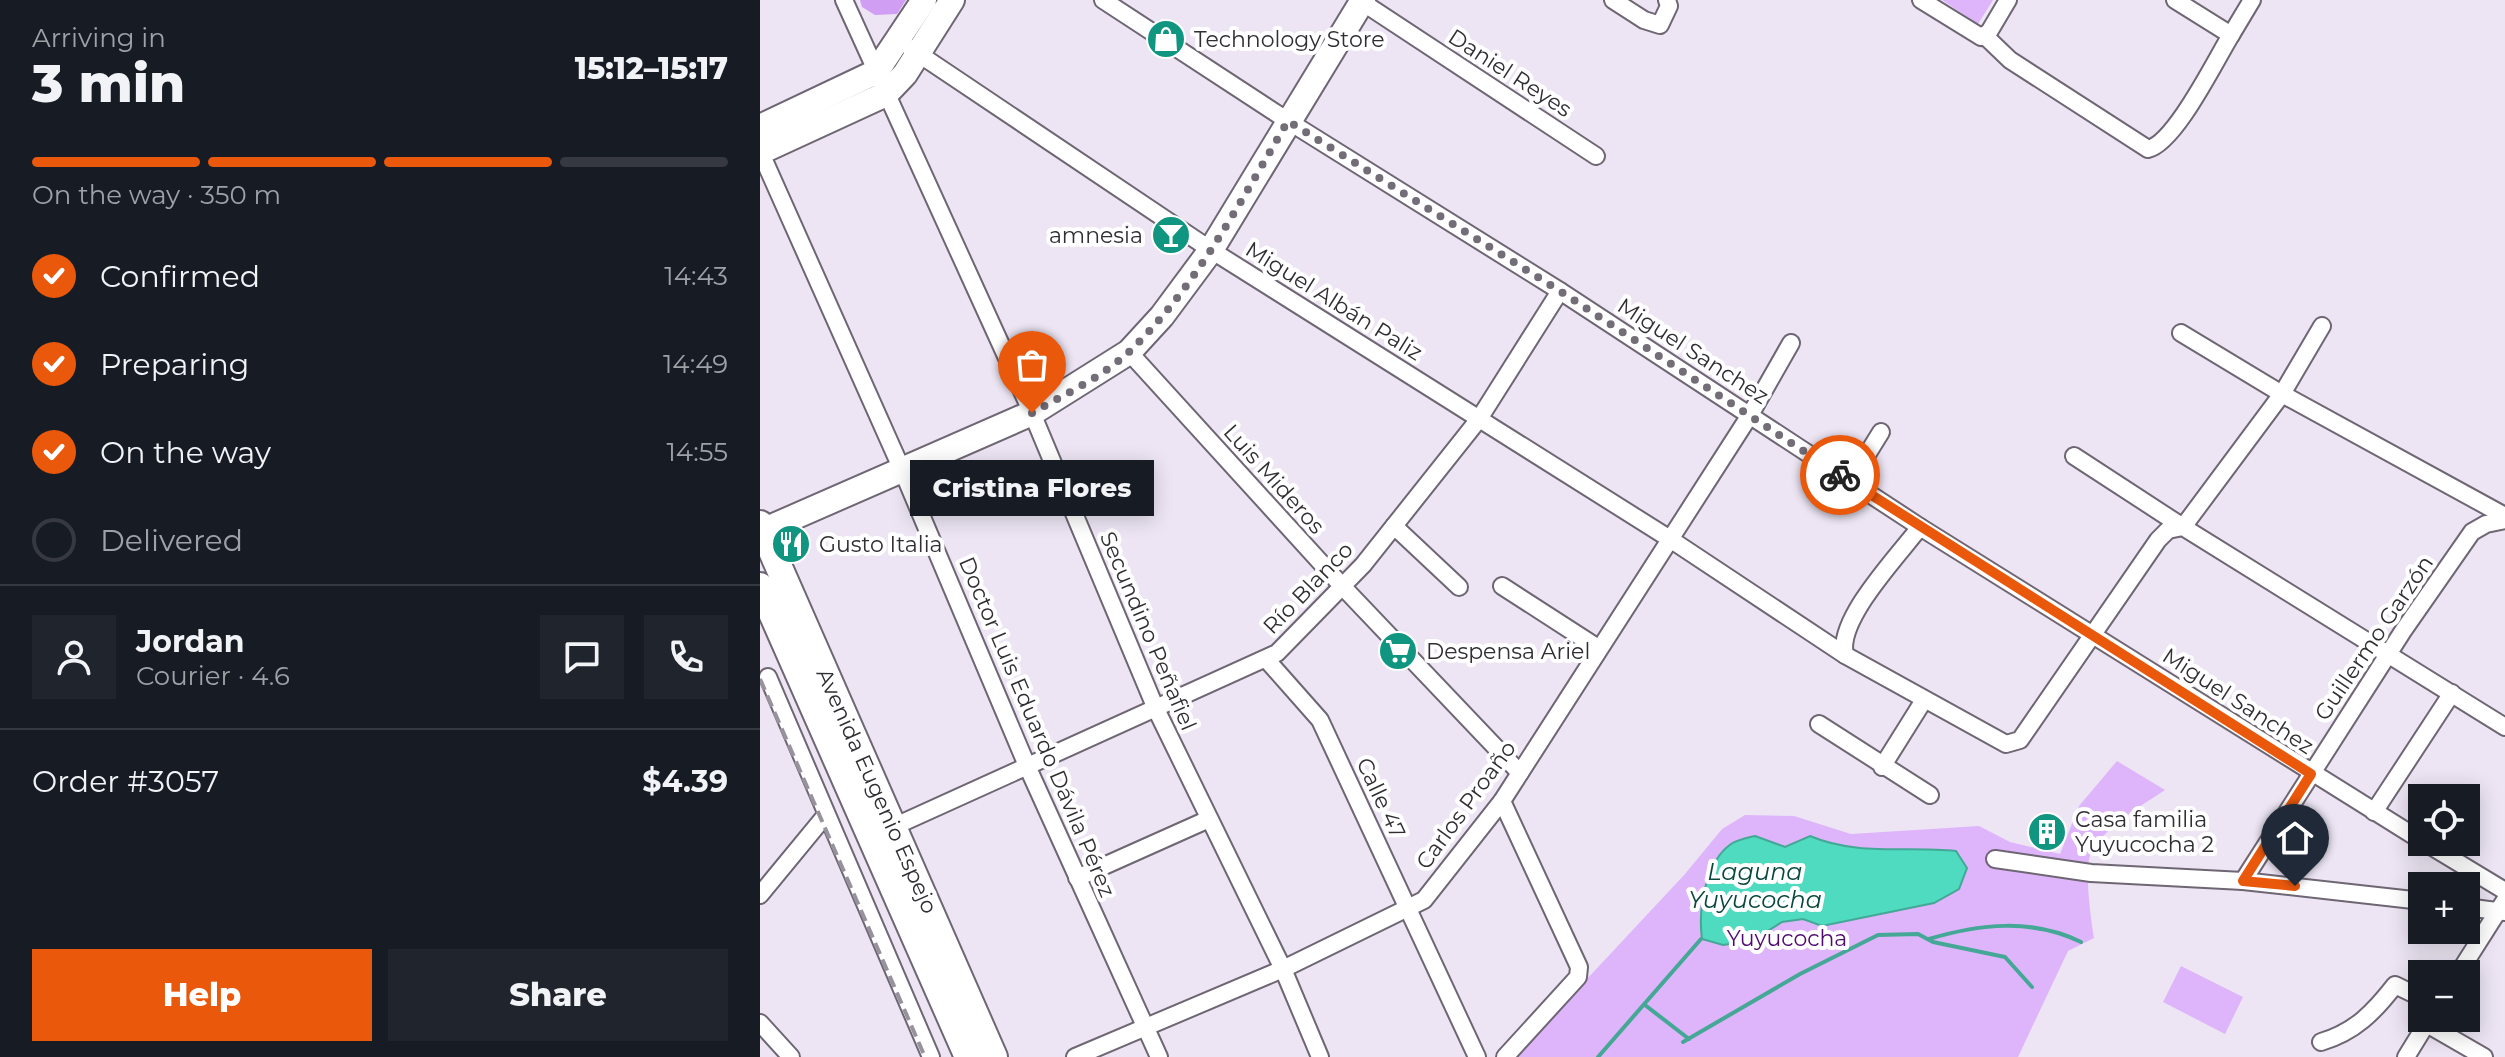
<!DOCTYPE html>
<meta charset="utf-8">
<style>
:root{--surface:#171b24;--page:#20242c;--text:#f1f3f6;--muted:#9ea1a6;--line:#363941;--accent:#ea580c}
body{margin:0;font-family:Montserrat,sans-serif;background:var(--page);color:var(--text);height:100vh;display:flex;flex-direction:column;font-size:30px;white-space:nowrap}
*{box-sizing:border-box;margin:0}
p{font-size:26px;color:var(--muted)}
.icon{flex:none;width:44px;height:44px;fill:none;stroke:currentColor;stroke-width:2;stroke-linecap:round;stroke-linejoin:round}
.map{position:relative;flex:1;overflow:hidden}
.details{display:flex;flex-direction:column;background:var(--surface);width:760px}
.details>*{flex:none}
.buttons{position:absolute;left:1648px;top:784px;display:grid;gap:16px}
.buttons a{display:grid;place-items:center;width:72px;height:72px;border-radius:0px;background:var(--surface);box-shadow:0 4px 20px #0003;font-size:40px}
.pin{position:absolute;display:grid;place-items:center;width:68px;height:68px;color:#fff;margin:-82px -34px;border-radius:50% 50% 50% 0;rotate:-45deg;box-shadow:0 0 8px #0007}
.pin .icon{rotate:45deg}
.courier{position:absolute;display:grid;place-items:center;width:80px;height:80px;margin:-40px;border:6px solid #ea580c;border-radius:50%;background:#fff;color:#222;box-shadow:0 2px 10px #0007}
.bubble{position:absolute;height:56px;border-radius:0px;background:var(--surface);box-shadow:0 4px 20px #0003;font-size:26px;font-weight:800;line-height:56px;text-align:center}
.headline em{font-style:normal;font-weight:800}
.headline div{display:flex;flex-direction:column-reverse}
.headline{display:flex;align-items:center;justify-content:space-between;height:136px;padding:0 32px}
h1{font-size:52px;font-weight:800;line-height:60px}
.bar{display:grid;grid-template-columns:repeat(4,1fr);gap:12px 8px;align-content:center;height:96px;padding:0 32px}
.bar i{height:10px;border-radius:6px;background:var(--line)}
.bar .on{background:var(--accent)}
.bar p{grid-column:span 4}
.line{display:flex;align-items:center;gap:20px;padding:0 32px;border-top:2px solid var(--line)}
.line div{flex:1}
.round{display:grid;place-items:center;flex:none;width:84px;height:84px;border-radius:0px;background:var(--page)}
ol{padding:0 32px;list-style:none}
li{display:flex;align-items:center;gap:24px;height:88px}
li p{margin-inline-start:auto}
li .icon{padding:8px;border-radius:50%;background:var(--accent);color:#fff;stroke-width:4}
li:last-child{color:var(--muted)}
li i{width:44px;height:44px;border:4px solid var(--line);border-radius:50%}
.cta{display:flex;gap:16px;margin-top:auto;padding:16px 32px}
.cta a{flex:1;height:92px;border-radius:0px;background:var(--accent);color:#fff;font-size:32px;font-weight:800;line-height:92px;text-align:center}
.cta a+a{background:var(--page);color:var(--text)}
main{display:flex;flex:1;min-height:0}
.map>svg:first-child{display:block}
</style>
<main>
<section class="details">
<div class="headline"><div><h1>3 min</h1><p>Arriving in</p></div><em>15:12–15:17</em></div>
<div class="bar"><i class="on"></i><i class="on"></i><i class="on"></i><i></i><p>On the way · 350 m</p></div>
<ol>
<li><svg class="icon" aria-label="check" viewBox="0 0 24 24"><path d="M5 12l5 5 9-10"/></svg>Confirmed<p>14:43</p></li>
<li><svg class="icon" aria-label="check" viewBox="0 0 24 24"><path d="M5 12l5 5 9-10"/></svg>Preparing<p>14:49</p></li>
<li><svg class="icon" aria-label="check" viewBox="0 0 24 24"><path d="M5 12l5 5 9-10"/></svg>On the way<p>14:55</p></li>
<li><i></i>Delivered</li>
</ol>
<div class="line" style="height:144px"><a class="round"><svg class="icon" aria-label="person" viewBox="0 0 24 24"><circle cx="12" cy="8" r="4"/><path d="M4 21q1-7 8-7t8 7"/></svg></a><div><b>Jordan</b><p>Courier · 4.6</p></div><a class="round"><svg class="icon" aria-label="chat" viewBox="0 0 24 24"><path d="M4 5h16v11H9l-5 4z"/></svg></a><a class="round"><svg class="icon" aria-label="phone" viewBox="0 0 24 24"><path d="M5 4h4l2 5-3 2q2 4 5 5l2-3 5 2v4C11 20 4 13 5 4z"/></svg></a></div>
<div class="line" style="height:104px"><div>Order #3057</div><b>$4.39</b></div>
<div class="cta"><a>Help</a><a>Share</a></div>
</section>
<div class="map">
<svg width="1745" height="1057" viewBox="0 0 1745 1057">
<rect width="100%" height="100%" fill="#ede5f4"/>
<g fill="#deb5fb">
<polygon points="1182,0 1233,0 1218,24"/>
<path d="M 1357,761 L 1405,790 C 1379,807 1349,824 1332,851 C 1323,864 1331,920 1334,938 L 1308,951 L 1258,1057 L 754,1057 L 925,874 L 962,829 L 985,815 L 1034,816 L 1091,834 L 1219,826 L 1250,842 L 1300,854 L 1319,806 Z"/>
<polygon points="1421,966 1483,997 1465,1034 1403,1002"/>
</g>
<polygon fill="#d09ef2" points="100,0 146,0 137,14 115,15 102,7"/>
<path fill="#4edbc0" stroke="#45a796" stroke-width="2" d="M 995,836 L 1025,847 L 1050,836 C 1097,856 1147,846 1196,851 L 1207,868 L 1199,889 L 1174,903 L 1062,926 L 1043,919 L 1022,922 L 992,941 L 963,945 L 942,939 C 938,910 945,862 971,844 C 977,840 987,838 995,836 Z"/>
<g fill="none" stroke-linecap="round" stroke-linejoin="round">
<g stroke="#45a796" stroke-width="4">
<path d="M 1169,939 C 1219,924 1272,918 1321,942"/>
<polyline points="885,1005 929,1039"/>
<polyline points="923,1042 1040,974 1118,935 1158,934 1173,942 1245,957 1272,987"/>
<polyline points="838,1057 941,939"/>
</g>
<g stroke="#6e6673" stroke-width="20">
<g id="street">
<polyline points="84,0 272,413 396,709 523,969 560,1057"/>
<polyline points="343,0 528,121 800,291 1160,527 1662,841"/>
<polyline points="599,0 836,156"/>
<polyline points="853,0 884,20 900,25 909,6 907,0"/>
<polyline points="1161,0 1221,37 1229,32 1248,0"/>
<polyline points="1471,35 1492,0"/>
<path d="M 1225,36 L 1250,60 L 1388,149 C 1415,143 1455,61 1471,35 L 1415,0"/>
<polyline points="150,48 451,250 910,539 1085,655"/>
<polyline points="0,151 143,472 268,768 399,1057"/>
<polyline points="1421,333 1522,394 1745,516"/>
<polyline points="369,352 583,587 760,773"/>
<polyline points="1314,456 1423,527 1522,394 1562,326"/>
<polyline points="1090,482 1121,432"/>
<polyline points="634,526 699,587"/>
<path d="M 1160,527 C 1138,556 1076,620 1085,655 L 1246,744 L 1260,740 L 1398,540 L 1408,530 L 1423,527 L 1745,727"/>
<polyline points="742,586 838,648"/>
<polyline points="506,659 560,720 717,1057"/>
<polyline points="8,677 171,1057"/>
<polyline points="1059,724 1170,795"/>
<polyline points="1122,767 1164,700"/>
<polyline points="742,801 819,967 818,977 745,1057"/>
<polyline points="1614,812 1692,693"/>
<polyline points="133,827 517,653 603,565 719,419 800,291"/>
<polyline points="1664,842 1745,891"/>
<polyline points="1235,859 1331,873 1483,881 1662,901"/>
<polyline points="317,878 449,819"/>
<polyline points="1483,881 1643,631 1712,532 1726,524 1745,520"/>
<polyline points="0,895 65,816"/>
<polyline points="1706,907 1745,912"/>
<polyline points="1698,974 1745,900"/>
<polyline points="0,1023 31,1057"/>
<polyline points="1667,1024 1724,1057"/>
<path d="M 1561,1042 C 1595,1032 1614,1012 1635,985 L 1662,998"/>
<polyline points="315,1057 523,969 664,900 742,801 990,415 1031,343"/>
<polyline points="1646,1057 1670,1018"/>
</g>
</g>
<g stroke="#6e6673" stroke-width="28">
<g id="secondary">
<polyline points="0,127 116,72 164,0"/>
<polyline points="0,152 126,94 145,74 192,0"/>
<polyline points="0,532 272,413 369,352 402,316 451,250 603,0"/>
</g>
</g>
<g stroke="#6e6673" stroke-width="30">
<g id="primary">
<polyline points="0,524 234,1057"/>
<polyline points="0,586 208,1057"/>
</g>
</g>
<use href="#street" stroke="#fff" stroke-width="16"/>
<use href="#secondary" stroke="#fff" stroke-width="24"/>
<use href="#primary" stroke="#fff" stroke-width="26"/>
<polyline stroke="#98929d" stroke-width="4" stroke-dasharray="12 6" stroke-linecap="butt" points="0,679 165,1057"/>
</g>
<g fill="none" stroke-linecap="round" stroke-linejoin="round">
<path stroke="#726d77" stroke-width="8" stroke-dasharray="0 14.4" d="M 272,413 C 305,394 343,377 371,350 C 437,286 481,200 528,121 L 800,291 L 1080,475"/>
<polyline stroke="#ea580c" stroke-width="10" points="1080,475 1551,774 1483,881 1535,886"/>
</g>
<defs>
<g id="shop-disc" transform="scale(2)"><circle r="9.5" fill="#0f9580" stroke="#fff"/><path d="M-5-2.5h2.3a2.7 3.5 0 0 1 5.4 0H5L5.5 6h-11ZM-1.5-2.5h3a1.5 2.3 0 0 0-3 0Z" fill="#fff"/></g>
<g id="bar-disc" transform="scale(2)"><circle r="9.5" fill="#0f9580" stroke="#fff"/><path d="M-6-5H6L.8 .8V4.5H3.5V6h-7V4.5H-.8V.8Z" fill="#fff"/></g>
<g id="restaurant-disc" transform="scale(2)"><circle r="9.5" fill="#0f9580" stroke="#fff"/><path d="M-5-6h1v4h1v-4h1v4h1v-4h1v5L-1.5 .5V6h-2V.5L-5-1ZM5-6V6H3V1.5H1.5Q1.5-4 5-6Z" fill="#fff"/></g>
<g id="supermarket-disc" transform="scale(2)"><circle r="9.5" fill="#0f9580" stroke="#fff"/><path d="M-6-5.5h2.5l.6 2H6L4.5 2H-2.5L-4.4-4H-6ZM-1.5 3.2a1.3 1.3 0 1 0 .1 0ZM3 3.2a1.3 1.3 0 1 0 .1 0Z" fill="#fff"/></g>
<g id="building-disc" transform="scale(2)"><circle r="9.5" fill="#0f9580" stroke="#fff"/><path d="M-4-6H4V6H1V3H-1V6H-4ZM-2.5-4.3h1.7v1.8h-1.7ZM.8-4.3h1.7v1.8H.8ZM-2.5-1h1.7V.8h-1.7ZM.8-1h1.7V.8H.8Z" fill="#fff"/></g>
</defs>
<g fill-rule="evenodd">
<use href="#shop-disc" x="406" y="39"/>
<use href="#bar-disc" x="411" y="235"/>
<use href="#restaurant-disc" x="31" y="544"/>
<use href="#supermarket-disc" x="638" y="651"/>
<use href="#building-disc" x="1287" y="832"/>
</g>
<g text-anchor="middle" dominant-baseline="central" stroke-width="8" stroke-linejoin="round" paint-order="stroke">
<g font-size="22" fill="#302d33" stroke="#fff" text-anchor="start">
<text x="434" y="39">Technology Store</text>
<text x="383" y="235" text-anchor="end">amnesia</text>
<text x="59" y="544">Gusto Italia</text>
<text x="666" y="651">Despensa Ariel</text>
<text x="1315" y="819">Casa familia<tspan x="1315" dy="25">Yuyucocha 2</tspan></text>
</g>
<g font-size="22" fill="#302d33" stroke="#fff">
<text transform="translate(750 73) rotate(33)">Daniel Reyes</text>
<text transform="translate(574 301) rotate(32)">Miguel Albán Paliz</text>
<text transform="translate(933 351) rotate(33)">Miguel Sanchez</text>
<text transform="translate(514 479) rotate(48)">Luis Mideros</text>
<text transform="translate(548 588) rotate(-46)">Río Blanco</text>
<text transform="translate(388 631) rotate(67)">Secundino Peñafiel</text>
<text transform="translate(1614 638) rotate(-56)">Guillermo Garzón</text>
<text transform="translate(1478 701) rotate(33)">Miguel Sanchez</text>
<text transform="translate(277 727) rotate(67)">Doctor Luis Eduardo Dávila Pérez</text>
<text transform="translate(117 791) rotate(66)">Avenida Eugenio Espejo</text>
<text transform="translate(621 798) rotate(65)">Calle 47</text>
<text transform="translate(706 805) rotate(-54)">Carlos Proaño</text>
</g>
<g font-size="22" fill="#4f0a6f" stroke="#fff">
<text x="1027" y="938">Yuyucocha</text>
</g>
<g font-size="24" font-style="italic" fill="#09483d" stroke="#fff">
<text x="995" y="871">Laguna<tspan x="995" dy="28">Yuyucocha</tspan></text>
</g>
</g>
</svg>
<div class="buttons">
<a><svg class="icon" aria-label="locate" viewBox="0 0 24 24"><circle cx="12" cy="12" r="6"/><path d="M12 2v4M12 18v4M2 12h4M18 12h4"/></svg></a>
<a>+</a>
<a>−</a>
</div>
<div class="pin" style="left:272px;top:413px;background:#ea580c"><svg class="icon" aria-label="bag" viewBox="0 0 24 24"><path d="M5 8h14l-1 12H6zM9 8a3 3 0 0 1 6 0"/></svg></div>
<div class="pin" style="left:1535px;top:886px;background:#1f2937"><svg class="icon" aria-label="home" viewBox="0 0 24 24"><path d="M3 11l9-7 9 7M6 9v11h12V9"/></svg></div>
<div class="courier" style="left:1080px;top:475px"><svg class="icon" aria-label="bike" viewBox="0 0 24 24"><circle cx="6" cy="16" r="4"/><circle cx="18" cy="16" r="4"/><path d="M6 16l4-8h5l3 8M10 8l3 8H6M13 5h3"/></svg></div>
<div class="bubble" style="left:150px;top:460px;width:244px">Cristina Flores</div>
</div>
</main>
